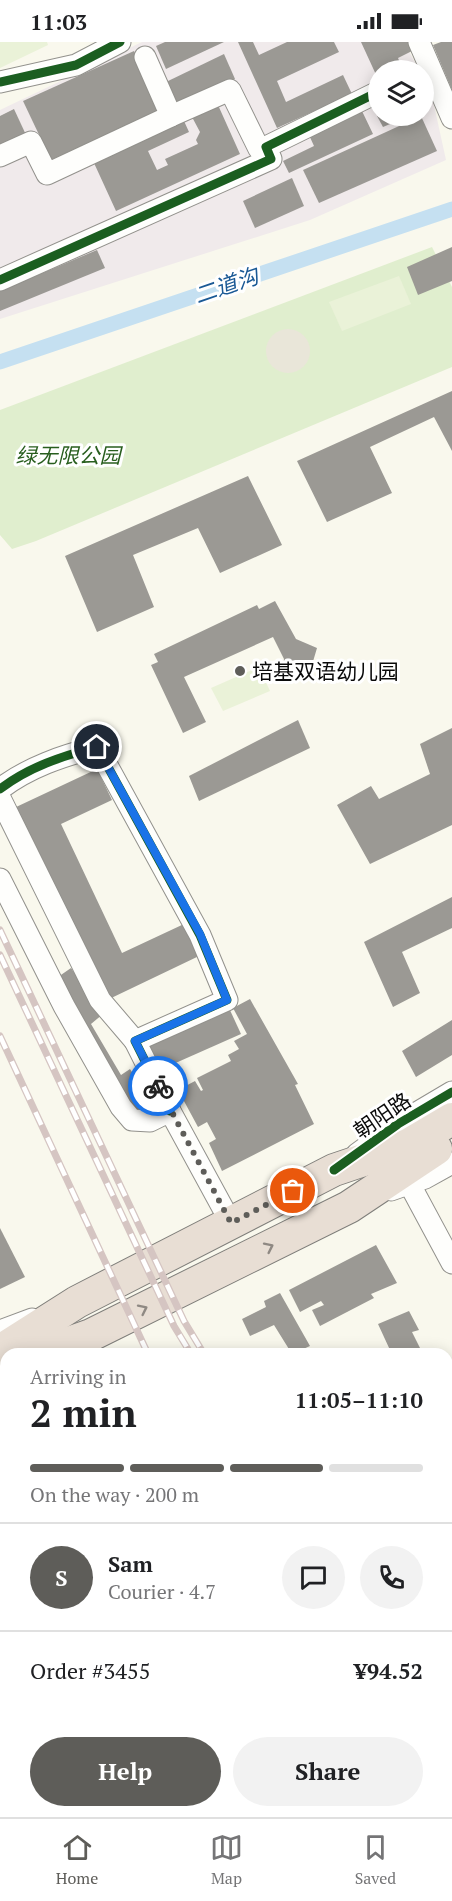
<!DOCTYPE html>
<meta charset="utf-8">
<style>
:root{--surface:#fff;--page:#f2f2f2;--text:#202124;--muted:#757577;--line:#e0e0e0;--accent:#5e5d59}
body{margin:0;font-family:"PT Serif","Noto Sans SC",serif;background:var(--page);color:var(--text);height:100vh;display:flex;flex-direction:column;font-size:22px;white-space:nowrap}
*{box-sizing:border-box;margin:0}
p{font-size:20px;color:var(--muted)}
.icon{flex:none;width:33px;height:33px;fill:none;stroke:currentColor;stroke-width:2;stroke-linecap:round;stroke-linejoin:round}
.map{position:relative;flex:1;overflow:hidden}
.details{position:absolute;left:0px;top:1306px;width:453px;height:470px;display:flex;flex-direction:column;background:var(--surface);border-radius:18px 18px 0 0;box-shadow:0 3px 15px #0003}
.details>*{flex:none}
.controls{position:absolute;left:368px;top:18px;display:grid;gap:12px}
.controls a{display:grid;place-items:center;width:66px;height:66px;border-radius:50%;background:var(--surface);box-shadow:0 3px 15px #0003;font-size:30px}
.pin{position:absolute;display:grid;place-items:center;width:51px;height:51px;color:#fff;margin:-26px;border:3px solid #fff;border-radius:50%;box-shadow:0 2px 6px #0007}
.courier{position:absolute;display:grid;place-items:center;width:60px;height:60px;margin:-30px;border:4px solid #1a73e8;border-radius:50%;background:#fff;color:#222;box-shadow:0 2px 8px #0007}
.headline em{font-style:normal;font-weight:600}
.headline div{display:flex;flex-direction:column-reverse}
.headline{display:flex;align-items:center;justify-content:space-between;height:102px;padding:0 30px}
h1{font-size:39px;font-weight:600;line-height:45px}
.bar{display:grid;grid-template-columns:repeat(4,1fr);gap:9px 6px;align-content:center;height:72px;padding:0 30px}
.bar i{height:8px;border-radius:4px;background:var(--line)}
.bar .current{background:var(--accent)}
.bar p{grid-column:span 4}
.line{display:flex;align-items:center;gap:15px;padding:0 30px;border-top:2px solid var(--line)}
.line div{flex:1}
.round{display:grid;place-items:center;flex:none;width:63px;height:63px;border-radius:32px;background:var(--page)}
.primary-button{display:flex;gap:12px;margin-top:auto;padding:12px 30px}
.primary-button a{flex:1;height:69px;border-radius:36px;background:var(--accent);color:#fff;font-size:24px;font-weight:600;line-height:69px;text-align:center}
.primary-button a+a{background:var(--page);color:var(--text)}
.status{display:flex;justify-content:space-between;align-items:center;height:42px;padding:0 30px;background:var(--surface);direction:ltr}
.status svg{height:16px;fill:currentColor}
.dock{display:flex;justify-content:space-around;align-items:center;height:84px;border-top:2px solid var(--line);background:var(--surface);font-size:16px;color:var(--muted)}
.dock a{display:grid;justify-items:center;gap:3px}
.dock .current{color:var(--accent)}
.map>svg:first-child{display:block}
</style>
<div class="status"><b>11:03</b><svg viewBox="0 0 49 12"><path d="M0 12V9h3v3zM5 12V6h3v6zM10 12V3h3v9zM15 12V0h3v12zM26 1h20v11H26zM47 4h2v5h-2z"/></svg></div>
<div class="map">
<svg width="452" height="1775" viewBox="0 0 452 1775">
<rect width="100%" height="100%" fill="#f9f8ed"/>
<polygon fill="#f0eaeb" points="142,0 404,0 419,28 378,28 378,74 423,74 423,36 432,54 446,118 310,178 0,277 0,68"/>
<polygon fill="#e0eece" points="432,205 452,245 452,325 36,499 12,507 0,493 0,368"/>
<g fill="#eaf2d8">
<polygon points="0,0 47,0 48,3 0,26"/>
<polygon points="399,234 411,262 342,289 329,260"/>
<polygon points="259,625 270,649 223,669 211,646"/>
</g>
<circle fill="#e9e6d9" cx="288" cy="309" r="22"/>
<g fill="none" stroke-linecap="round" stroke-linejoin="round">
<polyline stroke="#c5e0f1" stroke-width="15" points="0,320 452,167"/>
</g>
<g fill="#9b9994">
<polygon points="165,0 224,0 166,27 156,4"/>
<polygon points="238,0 253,0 259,13 287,0 334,0 339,10 277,39 286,60 343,33 352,52 277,86"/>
<polygon points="361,0 411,0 414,8 398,16 403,28 378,28 378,37"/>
<polygon points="441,0 452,0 452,48 433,3"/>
<polygon points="134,9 161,67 51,118 23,59"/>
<polygon points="224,12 235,37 178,64 166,40"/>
<polygon points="218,63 240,112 116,169 94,121 184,79 189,90 148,109 157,128 168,123 165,117 198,102 196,98 200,90 192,75"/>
<polygon points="14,67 27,95 0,107 0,74"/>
<polygon points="362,69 373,92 289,131 283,119 314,104 309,93"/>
<polygon points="377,74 409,74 383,85"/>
<polygon points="421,74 437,109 319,161 303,128"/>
<polygon points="292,136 304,164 255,186 243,159"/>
<polygon points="452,205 452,239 418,253 407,225"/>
<polygon points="97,208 105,226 0,269 0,249"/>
<polygon points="452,349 452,409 434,375 370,405 392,451 327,480 297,419"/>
<polygon points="248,434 282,503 220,531 198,486 133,513 154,565 97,590 65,514"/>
<polygon points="275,559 296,597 317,606 309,633 283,622 284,617 273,595 184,635 206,680 183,691 151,623 158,620 154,612 257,563 259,567"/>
<polygon points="298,678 310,706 199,759 189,734"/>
<polygon points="452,686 452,783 370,822 337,763 371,744 379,757 430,732 420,702"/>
<polygon points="97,727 112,758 61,782 122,911 184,882 199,914 105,959 14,766"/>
<polygon points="452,855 452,886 402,910 420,951 393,965 364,900"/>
<polygon points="71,926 103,972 91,982 121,1033 130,1027 153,1063 133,1074 58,935"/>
<polygon points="250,957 298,1042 295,1043 314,1082 222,1129 209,1101 216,1097 207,1080 198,1085 178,1048 195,1039 201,1049 203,1048 197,1036 231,1019 228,1013 239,1007 234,999 247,992 233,966"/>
<polygon points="229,966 241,992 162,1027 148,1002"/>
<polygon points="452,978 452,1013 416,1035 402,1009"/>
<polygon points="0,1186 25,1235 0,1247"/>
<polygon points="376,1203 397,1241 371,1252 374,1256 320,1284 312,1268 324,1263 321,1259 300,1270 289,1248"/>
<polygon points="280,1251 310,1304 292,1312 274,1283 250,1294 242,1277 266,1265 264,1259"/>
<polygon points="409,1269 419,1288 412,1290 423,1312 381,1312 390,1308 378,1282"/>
<polygon points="447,1341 452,1351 452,1426 447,1429"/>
<polygon points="6,1435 6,1490 0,1493 0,1438"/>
<polygon points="452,1435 452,1486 447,1489 447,1438"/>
<polygon points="452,1496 452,1527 447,1523 447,1499"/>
<polygon points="0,1598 6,1606 6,1642 0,1645"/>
<polygon points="452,1722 452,1774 442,1775 440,1770 447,1770 447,1725"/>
<polygon points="386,1770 433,1770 436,1775 389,1775"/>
</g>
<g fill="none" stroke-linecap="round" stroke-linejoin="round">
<g stroke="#92918c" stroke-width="23">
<g id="minor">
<polyline points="419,0 452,76"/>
<polyline points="0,40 76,23 120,0"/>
<polyline points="171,74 230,48 259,107 266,105"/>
<polyline points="0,114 31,100 47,132 171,74 145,15"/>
<polyline points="0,238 271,117 266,105 378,50"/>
<path d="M 0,747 C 29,725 62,714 97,705 L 200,893 L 227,958 L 135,999 L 170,1069"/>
<polyline points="0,756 100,958 135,999"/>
<polyline points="0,837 64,964 121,1065 132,1078 150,1079 170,1069 231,1181"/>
<polyline points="357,1112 398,1082 452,1050"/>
<polyline points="409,1141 452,1221"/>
<polyline points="391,1148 425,1136 452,1121"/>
<polyline points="0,1289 32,1277"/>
<polyline points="0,1353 6,1349"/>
<polyline points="447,1659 452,1663"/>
<polyline points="0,1751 6,1767"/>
</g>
</g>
<g stroke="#7f7e7a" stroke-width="34">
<g id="highway">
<polyline points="0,1309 77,1260 334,1128 408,1103 452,1077"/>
<polyline points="38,1312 91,1293 349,1165 436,1107"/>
</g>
</g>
<use href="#minor" stroke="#fefefc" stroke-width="21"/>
<use href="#highway" stroke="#e8ded4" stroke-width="32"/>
<g stroke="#d5c5c2" stroke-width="7">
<g id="rail">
<polyline points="0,888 184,1279 204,1312"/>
<polyline points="0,913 174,1284 191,1312"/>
<polyline points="0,994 148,1312"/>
<polyline points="447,1586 452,1590"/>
<polyline points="447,1600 452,1603"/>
<polyline points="380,1770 382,1775"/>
</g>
</g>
<use href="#rail" stroke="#fff" stroke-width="4.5" stroke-dasharray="14" stroke-linecap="butt"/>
<g stroke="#fff" stroke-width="13">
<g id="cycleway">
<polyline points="0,40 76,23 120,0"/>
<polyline points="0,238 271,117 266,105 378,50"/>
<path d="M 0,747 C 29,725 62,714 97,705 L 200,893 L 227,958 L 135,999 L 170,1069"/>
<polyline points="334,1128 398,1082 452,1050"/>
</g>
</g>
<use href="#cycleway" stroke="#1b5e20" stroke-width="9"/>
</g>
<defs><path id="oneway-chevron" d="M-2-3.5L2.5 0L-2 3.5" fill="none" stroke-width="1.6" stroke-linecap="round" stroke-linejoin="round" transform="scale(1.5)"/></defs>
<g stroke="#8f8983">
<use href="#oneway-chevron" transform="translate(269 1205) rotate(-26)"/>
<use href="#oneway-chevron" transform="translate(143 1267) rotate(-26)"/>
</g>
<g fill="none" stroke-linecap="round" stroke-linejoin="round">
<polyline stroke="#5e5d59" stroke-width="6" stroke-dasharray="0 10.8" points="158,1044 231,1181 293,1149"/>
<polyline stroke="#1a73e8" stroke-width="8" points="97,705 200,892 227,958 135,999 158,1044"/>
</g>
<circle fill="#5e5d59" stroke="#fff" stroke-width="2" cx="240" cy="629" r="6"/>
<g text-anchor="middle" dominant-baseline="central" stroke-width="6" stroke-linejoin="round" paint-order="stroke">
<g font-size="21" font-style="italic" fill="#285e1e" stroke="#fff">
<text x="68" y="413">绿无限公园</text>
</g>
<g font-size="21" fill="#0a0a0a" stroke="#fff" text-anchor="start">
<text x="252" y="629">培基双语幼儿园</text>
</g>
<g font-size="21" fill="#0a0a0a" stroke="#fff">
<text transform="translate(382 1073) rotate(-34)">朝阳路</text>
</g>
<g font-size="22" font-style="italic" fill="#1a5995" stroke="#fff">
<text transform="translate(226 243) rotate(-19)">二道沟</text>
</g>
</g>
</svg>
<div class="controls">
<a><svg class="icon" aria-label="layers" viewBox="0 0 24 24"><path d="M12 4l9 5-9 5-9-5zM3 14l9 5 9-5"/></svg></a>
</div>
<div class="pin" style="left:293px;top:1149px;background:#ea580c"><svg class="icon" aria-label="bag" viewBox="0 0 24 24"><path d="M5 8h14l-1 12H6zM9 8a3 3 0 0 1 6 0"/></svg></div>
<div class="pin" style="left:97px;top:705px;background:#1f2937"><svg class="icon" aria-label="home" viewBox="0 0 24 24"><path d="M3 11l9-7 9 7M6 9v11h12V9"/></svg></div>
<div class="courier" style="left:158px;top:1044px"><svg class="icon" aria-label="bike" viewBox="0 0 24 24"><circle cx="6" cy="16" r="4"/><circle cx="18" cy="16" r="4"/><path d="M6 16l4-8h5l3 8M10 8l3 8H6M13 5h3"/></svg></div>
<section class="details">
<div class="headline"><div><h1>2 min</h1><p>Arriving in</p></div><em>11:05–11:10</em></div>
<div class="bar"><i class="current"></i><i class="current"></i><i class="current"></i><i></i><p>On the way · 200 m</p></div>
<div class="line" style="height:108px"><b class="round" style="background:var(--accent);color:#fff">S</b><div><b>Sam</b><p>Courier · 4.7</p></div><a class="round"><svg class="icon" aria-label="chat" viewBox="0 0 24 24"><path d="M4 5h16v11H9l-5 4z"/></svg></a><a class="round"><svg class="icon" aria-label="phone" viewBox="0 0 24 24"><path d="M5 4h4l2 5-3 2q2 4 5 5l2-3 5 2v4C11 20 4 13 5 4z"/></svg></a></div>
<div class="line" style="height:78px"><div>Order #3455</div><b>¥94.52</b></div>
<div class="primary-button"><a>Help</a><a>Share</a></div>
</section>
</div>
<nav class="dock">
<a class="current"><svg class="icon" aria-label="home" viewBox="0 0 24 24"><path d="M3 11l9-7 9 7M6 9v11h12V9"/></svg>Home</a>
<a><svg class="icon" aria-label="map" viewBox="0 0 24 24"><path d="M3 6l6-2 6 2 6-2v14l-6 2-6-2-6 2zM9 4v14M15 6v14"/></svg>Map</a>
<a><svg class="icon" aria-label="saved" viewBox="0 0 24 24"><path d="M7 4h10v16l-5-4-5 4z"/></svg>Saved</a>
</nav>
